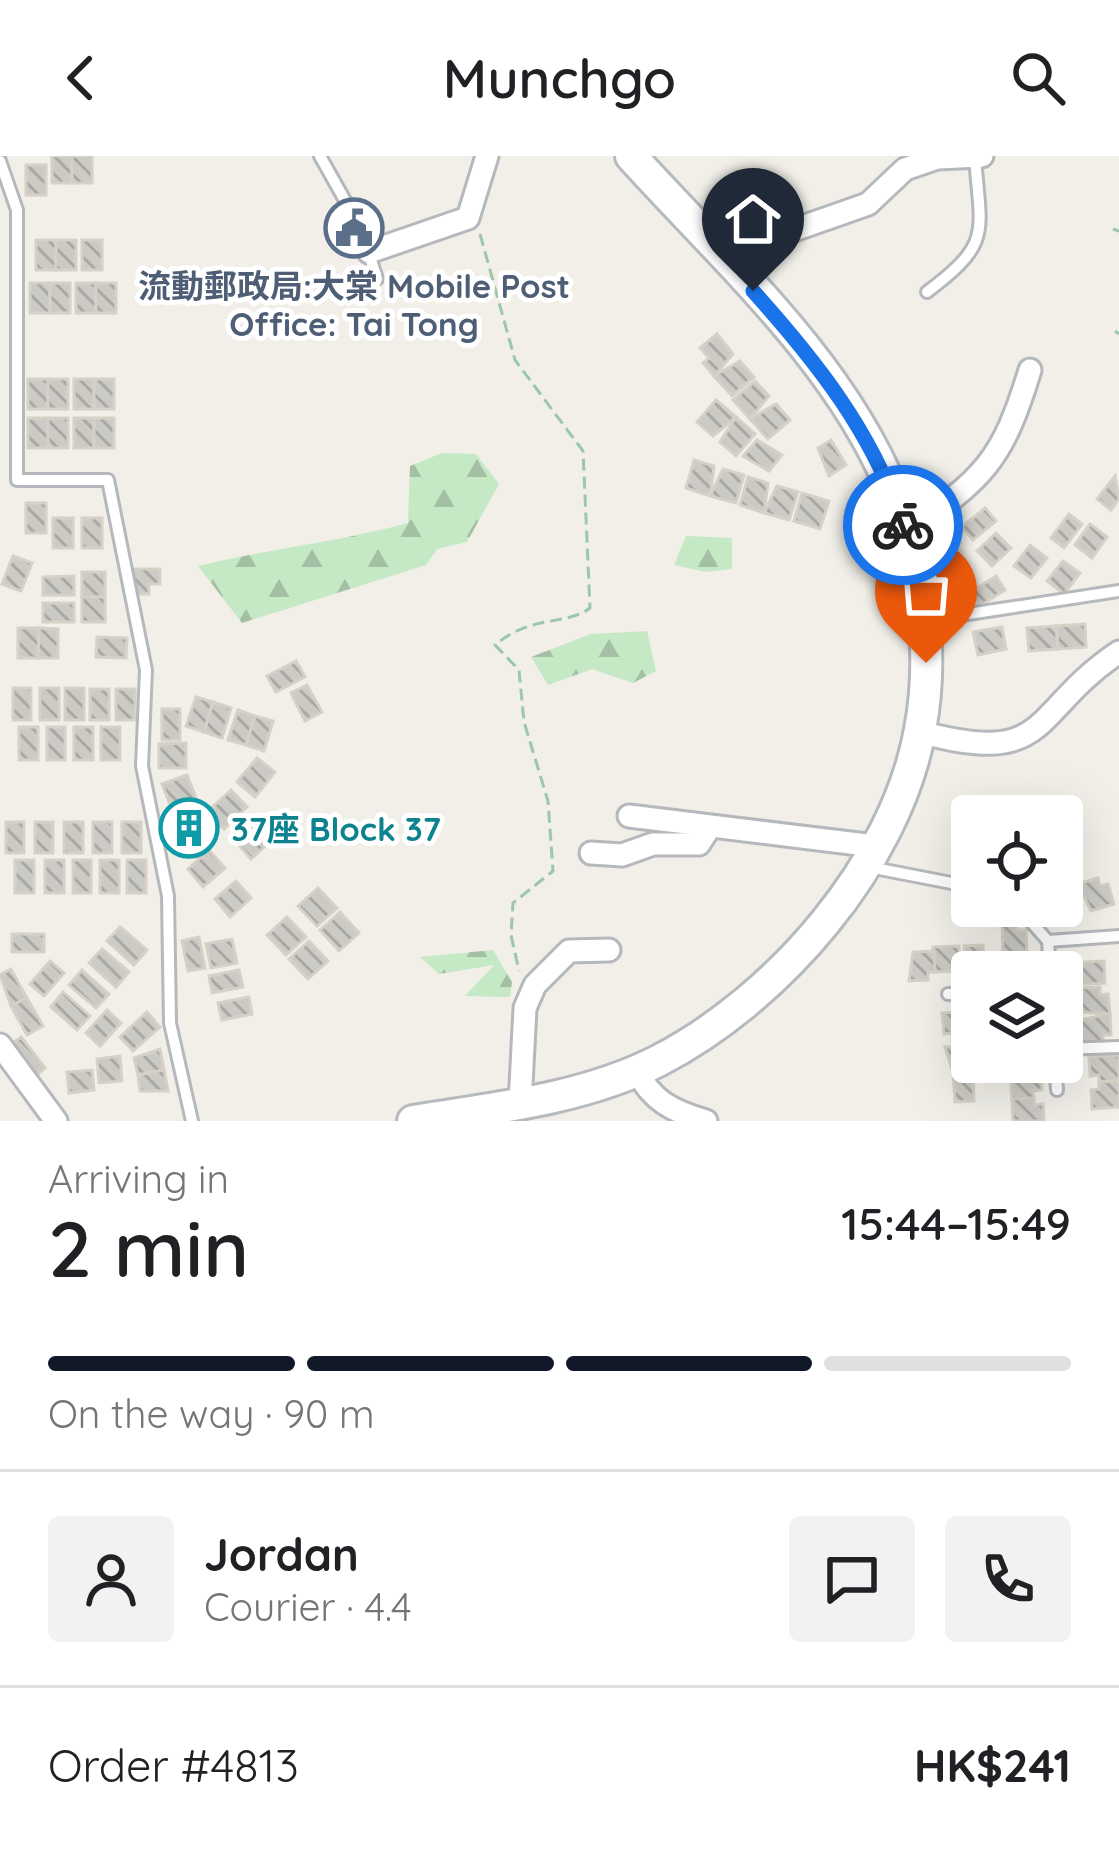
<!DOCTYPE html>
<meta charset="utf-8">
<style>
:root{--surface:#fff;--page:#f2f2f2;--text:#202124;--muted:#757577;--line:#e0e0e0;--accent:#111827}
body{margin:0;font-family:Quicksand,"Noto Sans TC",sans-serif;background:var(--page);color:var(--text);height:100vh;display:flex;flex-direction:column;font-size:45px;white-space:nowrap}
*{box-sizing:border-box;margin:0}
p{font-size:39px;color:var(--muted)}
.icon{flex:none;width:66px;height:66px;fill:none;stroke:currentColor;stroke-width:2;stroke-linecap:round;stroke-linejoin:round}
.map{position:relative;height:965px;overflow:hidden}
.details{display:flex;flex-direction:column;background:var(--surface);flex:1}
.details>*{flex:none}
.controls{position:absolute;left:951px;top:639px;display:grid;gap:24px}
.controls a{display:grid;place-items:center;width:132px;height:132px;border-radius:12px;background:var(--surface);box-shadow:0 12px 48px #0002;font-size:60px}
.pin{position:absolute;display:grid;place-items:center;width:102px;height:102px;color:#fff;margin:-123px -51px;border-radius:50% 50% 50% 0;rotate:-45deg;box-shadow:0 0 12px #0007}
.pin .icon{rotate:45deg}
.courier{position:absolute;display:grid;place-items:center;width:120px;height:120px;margin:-60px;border:9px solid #1a73e8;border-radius:50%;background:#fff;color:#222;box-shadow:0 3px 15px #0007}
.headline em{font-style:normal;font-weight:600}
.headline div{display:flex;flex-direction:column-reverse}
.headline{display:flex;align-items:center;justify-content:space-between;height:204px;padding:0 48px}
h1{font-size:78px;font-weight:600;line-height:90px}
.bar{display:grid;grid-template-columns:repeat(4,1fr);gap:18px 12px;align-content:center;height:144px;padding:0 48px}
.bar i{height:15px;border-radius:9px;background:var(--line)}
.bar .on{background:var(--accent)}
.bar p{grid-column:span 4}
.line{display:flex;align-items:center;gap:30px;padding:0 48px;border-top:3px solid var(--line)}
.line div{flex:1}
.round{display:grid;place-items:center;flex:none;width:126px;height:126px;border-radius:12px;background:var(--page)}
header{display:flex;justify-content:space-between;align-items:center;height:156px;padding:0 48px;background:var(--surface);font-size:54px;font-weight:600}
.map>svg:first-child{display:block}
</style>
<header><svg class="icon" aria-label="back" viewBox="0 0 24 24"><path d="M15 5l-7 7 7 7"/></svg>Munchgo<svg class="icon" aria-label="search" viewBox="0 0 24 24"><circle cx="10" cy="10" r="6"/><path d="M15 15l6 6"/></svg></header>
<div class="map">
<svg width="1119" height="965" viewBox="0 0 1119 965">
<defs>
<pattern id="forest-firs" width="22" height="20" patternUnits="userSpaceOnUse" patternTransform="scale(3)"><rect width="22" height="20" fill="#c5e8c5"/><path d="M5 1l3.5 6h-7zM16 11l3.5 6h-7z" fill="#a3c0a4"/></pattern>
<pattern id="building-back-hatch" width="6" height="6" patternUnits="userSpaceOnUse" patternTransform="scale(3)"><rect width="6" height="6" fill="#cccac5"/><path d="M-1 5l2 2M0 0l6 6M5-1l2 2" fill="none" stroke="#a9a8a4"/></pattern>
</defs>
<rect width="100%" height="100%" fill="#f1efe8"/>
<g fill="url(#forest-firs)">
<path d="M 442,297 L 476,298 L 499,328 L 467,386 L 437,393 L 426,409 L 242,467 L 198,410 C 268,393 338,386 408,367 L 410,310 Z"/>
<polygon points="686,380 732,382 732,413 706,416 674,409"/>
<polygon points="647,475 656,515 633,527 592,513 548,529 531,501 591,478"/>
<polygon points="493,794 512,826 510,841 465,840 494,809 439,818 420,801"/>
</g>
<g fill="url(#building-back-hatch)" stroke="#d6d1c6" stroke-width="3">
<rect x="52" y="0" width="20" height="27"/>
<rect x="72" y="0" width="20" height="27"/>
<rect x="26" y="9" width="20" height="30"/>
<rect x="36" y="84" width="20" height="30"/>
<rect x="56" y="84" width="20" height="30"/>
<rect x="82" y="84" width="20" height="30"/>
<rect x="30" y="127" width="20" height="30"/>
<rect x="50" y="127" width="20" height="30"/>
<rect x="76" y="127" width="20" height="30"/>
<rect x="96" y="127" width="20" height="30"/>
<polygon points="717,178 733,198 714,220 703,207 709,202 700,192"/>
<polygon points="740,205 754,221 732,240 714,220"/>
<rect x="28" y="223" width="20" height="30"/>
<rect x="48" y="223" width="20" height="30"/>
<rect x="74" y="223" width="20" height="30"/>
<rect x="94" y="223" width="20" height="30"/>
<polygon points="755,225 769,240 750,263 733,244"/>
<polygon points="716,244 736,261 713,280 697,266"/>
<polygon points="776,248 790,264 768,283 750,263"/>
<polygon points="736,261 755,278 736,300 720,286"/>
<rect x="28" y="262" width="20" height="30"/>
<rect x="48" y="262" width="20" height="30"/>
<rect x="74" y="262" width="20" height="30"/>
<rect x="94" y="262" width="20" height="30"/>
<polygon points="757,284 782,299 769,315 743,300"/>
<polygon points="831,284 846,309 829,320 818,292"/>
<polygon points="694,304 714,310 710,340 686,332"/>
<polygon points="723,313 744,319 736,347 710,340"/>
<polygon points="1115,320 1119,343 1111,354 1097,343"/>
<polygon points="748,321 768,327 764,357 740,349"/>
<polygon points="777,330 798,336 789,364 764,357"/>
<polygon points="802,337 829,345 820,373 794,365"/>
<rect x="26" y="347" width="20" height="30"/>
<polygon points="985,352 996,365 973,384 962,371"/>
<polygon points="1069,358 1082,368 1064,392 1051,382"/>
<rect x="53" y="362" width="20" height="30"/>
<rect x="82" y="362" width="20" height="30"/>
<polygon points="1090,368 1107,381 1092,402 1075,389"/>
<polygon points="996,377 1011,392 992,410 977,395"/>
<polygon points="1030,389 1047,402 1031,422 1014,410"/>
<polygon points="13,400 32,407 21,435 2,428"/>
<polygon points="1063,405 1080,417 1064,438 1047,425"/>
<polygon points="133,413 160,413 160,428 149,428 149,438 133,438"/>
<rect x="82" y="416" width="23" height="25"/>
<polygon points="74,420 74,439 43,439 43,421"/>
<polygon points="996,420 1005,434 980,450 971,436"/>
<rect x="82" y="441" width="23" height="25"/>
<rect x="43" y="447" width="31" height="19"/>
<polygon points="1085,468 1086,491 1058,493 1056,470"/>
<polygon points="1056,470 1058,493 1029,495 1027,472"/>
<polygon points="1002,471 1006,493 978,499 973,476"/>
<polygon points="18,472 39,472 38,502 18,502"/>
<polygon points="39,472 58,473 58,502 38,502"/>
<polygon points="97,481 127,482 126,502 96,501"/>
<polygon points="296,505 305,521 276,536 267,520"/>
<polygon points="307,529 322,556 305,565 291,537"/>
<rect x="13" y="532" width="18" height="32"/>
<rect x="40" y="532" width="19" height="32"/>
<rect x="65" y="532" width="19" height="32"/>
<rect x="90" y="533" width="19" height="31"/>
<rect x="116" y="533" width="19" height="31"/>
<polygon points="196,541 213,546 204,576 186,570"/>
<polygon points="213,546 231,552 222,582 204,576"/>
<rect x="162" y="553" width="18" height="31"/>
<polygon points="238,554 255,560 246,589 228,584"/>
<polygon points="255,560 273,565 264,595 246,589"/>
<rect x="19" y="571" width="19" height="33"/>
<rect x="47" y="571" width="18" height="33"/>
<rect x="74" y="571" width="19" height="33"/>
<rect x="101" y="571" width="19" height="33"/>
<polygon points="186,587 186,612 159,612 159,588"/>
<polygon points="257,602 275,616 255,641 237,626"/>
<polygon points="187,619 196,642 171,651 162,628"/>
<polygon points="231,634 247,651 224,673 207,656"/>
<polygon points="201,656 209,678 178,689 170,667"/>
<rect x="6" y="666" width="18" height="31"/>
<rect x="35" y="666" width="18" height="31"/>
<rect x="64" y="666" width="19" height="31"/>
<rect x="93" y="666" width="19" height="31"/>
<rect x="122" y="666" width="19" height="31"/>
<polygon points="256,667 272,684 251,703 235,685"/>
<polygon points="209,694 225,712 203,731 188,713"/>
<rect x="15" y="704" width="19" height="33"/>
<rect x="45" y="704" width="19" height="33"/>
<rect x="73" y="704" width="18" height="33"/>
<rect x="100" y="704" width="19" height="33"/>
<rect x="127" y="704" width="19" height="33"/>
<polygon points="1098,722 1100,730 1108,728 1114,748 1091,755 1078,728"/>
<polygon points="236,725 251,742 230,761 215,743"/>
<polygon points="1075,730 1080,759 1057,766 1052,750 1062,750 1062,734"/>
<polygon points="318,732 337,752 317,770 298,750"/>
<polygon points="340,756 359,777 339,795 320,774"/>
<polygon points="1017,760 1017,774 1026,774 1027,798 1003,799 1002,761"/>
<polygon points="287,761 306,781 286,799 267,779"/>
<polygon points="120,771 147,794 134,809 107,785"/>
<rect x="12" y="778" width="32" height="18"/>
<polygon points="199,781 205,812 188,815 182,785"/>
<polygon points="232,783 237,807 211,812 206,788"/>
<polygon points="309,785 328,805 308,823 289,803"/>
<polygon points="983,789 984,816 972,816 972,826 966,826 964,790"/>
<polygon points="959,790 960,815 935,816 933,791"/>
<polygon points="102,793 129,816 116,831 89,807"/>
<polygon points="934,795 935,816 928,816 928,824 909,825 913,796"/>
<polygon points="50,805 64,817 44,840 30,828"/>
<polygon points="1104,805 1105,827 1068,829 1067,807"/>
<polygon points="11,813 27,842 11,850 0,819"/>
<polygon points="82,814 109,838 96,852 69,829"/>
<polygon points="239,814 243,831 212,837 209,820"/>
<polygon points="1100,831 1100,839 1108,838 1110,858 1080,856 1079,832"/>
<polygon points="63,836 90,860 77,874 51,851"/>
<polygon points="249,841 252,858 222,864 218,847"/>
<polygon points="27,842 43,870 27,879 11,850"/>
<polygon points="107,854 121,867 100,890 86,877"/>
<polygon points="966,855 972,884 952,885 952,877 944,878 942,857"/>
<polygon points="147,856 160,871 133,895 120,881"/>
<polygon points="1110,858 1111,879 1103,879 1103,887 1082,888 1080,864"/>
<polygon points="21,881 45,912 34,921 10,889"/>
<polygon points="971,890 973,916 953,917 945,891"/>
<polygon points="160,893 164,914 138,919 134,902"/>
<polygon points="1119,899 1119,925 1099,926 1099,919 1090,920 1089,901"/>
<polygon points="120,900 122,925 99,927 97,903"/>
<polygon points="92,914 94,934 69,937 67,916"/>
<polygon points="164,914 168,935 140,935 138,919"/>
<polygon points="973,916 974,945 955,946 953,917"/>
<polygon points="1041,916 1042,934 1033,935 1034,942 1012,943 1010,917"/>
<polygon points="1119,925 1119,951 1092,953 1091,934 1099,933 1099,926"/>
<polygon points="1034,942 1034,949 1043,948 1044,965 1013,965 1012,943"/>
</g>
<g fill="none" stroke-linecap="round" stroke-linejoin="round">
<g stroke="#b5b8bc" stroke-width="16">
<g id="lane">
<polyline points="320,0 361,73 377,123"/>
<polyline points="0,5 17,54 17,324 108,324 146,514 142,610 168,740 170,867 192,965"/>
<path d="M 927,136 C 992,87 981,78 975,2"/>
<polyline points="929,464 1119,435"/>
<polyline points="869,711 972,731"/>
<polyline points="1017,750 1048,785 1050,816"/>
<polyline points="1048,785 1119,780"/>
<polyline points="948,838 972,837"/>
<polyline points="1062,893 1119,891"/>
<polyline points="1055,906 1057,934"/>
<polyline points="988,912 1055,908"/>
</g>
</g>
<g stroke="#b5b8bc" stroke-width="27">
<g id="street">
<polyline points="369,96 468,62 487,0"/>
<polyline points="728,107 771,82 868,48 905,13 937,2 982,0"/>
<path d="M 906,376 C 984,322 1002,306 1030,214"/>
<path d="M 920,576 C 1053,612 1029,556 1119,496"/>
<polyline points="629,660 875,690"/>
<polyline points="591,697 622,699 653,688 699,688 710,671"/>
<polyline points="0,889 56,965"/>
<path d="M 636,914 C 652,945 672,955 706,965"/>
<polyline points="520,948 525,852 535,829 569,795 609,794"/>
</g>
</g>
<g stroke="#b6babf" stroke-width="36">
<path id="secondary" d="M 413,965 C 495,952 583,943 658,905 C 777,844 896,708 920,574 C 935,495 922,408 892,334 C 839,204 723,102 631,0"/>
</g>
<g stroke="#9cc7a9" stroke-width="3" stroke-dasharray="12 6" stroke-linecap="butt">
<polyline points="1113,73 1119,75"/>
<path d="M 480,78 L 515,204 L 583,295 L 590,452 C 567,470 532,458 495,489 L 519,514 L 524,566 L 548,645 L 553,715 L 513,747 L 511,779 L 519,815"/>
<polyline points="1115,175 1119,178"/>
</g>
<use href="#lane" stroke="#fff" stroke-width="10"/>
<use href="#street" stroke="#fff" stroke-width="21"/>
<use href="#secondary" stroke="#fff" stroke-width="30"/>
</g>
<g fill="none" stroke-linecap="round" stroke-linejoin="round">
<polyline stroke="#929495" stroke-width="12" stroke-dasharray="0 21.6" points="903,369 926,465 926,507"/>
<path stroke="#1a73e8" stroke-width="15" d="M 753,135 C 816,205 874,278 903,369"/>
</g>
<defs>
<g id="civic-ring" transform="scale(3)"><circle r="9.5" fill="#fff" stroke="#5c6f8a" stroke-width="1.5"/><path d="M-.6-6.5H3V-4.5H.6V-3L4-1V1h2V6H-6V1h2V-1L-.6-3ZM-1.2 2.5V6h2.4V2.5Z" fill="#5c6f8a"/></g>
<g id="building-ring" transform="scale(3)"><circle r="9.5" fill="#fff" stroke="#0f9aa8" stroke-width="1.5"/><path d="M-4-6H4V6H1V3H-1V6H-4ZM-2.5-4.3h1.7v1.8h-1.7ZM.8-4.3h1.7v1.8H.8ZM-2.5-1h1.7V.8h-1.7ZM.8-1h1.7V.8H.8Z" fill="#0f9aa8"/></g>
</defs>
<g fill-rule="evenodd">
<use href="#civic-ring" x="354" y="72"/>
<use href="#building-ring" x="189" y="672"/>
</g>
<g text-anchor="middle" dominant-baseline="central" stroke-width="10" stroke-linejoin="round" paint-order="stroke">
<g font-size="33" font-weight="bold" fill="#4e5e75" stroke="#fff">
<text x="354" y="129">流動郵政局:大棠 Mobile Post<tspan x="354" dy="38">Office: Tai Tong</tspan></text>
</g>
<g font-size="33" font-weight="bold" fill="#0d838f" stroke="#fff" text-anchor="start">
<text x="231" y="672">37座 Block 37</text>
</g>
</g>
</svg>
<div class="controls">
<a><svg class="icon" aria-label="locate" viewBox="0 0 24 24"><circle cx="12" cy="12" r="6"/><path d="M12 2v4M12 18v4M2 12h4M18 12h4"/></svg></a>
<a><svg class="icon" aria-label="layers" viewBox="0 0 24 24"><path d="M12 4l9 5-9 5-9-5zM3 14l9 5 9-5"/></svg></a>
</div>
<div class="pin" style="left:926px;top:507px;background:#ea580c"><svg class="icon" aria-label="bag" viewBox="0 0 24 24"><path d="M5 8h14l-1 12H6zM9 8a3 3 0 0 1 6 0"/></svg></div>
<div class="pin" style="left:753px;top:135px;background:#1f2937"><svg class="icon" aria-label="home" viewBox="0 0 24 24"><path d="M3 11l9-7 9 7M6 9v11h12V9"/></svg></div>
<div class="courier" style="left:903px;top:369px"><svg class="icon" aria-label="bike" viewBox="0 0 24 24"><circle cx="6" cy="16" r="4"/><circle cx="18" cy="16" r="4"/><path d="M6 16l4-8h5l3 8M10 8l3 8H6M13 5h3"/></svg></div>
</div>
<section class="details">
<div class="headline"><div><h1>2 min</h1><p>Arriving in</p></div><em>15:44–15:49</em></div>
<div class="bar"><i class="on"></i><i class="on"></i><i class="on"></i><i></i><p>On the way · 90 m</p></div>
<div class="line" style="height:216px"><a class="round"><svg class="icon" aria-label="person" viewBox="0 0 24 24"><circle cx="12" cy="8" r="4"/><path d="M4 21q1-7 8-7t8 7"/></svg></a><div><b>Jordan</b><p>Courier · 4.4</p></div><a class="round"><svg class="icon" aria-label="chat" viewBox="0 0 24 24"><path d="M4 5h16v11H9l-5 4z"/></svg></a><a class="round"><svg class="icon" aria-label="phone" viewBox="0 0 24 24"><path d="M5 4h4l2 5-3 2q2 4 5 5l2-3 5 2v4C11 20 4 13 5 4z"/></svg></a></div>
<div class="line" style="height:156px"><div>Order #4813</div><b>HK$241</b></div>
</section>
